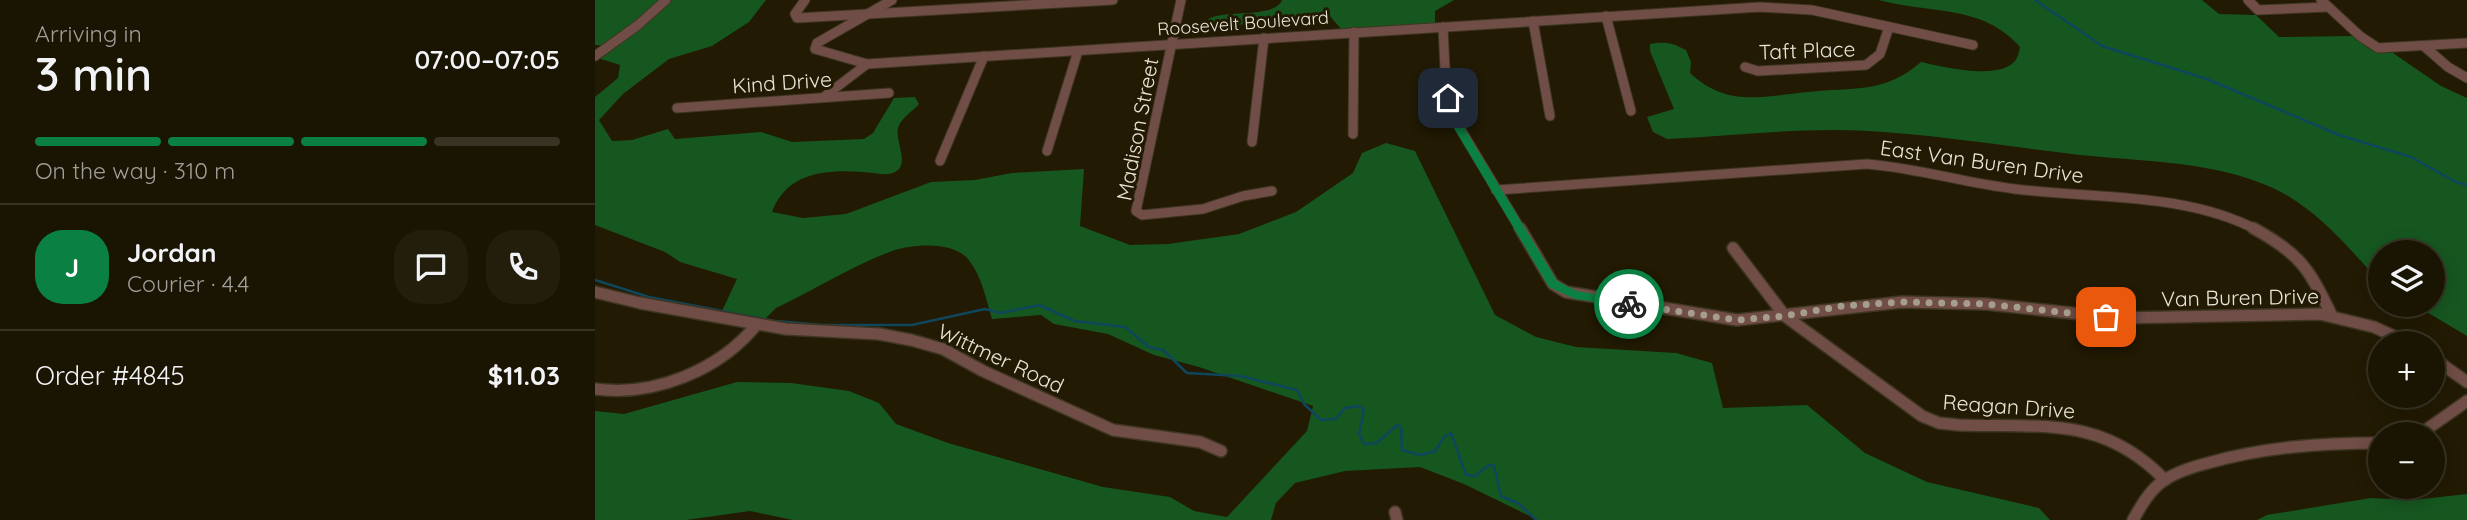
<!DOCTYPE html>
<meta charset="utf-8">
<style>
:root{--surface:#1a1402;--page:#231d0c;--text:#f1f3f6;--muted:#9f9e99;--line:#383324;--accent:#0b8043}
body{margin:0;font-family:Quicksand,sans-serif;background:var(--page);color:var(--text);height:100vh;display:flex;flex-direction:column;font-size:26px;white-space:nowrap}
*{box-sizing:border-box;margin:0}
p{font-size:23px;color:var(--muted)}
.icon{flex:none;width:38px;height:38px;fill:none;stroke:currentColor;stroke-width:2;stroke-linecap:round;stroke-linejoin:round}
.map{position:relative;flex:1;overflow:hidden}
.sheet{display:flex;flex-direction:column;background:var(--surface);width:595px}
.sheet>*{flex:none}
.buttons{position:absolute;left:1773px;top:240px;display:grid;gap:14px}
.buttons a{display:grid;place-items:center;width:77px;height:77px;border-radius:50%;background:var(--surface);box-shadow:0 4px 18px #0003,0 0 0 2px var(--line);font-size:35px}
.pin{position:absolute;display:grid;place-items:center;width:60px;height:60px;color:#fff;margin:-30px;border-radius:14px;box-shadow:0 4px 10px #0006}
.courier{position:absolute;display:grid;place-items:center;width:70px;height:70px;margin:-35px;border:5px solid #0b8043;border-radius:50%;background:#fff;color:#222;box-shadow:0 2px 9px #0007}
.headline em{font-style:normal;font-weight:600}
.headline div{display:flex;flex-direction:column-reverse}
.headline{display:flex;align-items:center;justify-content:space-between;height:119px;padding:0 35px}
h1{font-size:46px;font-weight:600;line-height:52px}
.bar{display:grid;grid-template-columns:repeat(4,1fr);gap:10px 7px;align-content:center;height:84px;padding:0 35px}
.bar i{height:9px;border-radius:5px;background:var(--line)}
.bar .current{background:var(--accent)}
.bar p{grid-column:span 4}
.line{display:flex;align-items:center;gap:18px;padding:0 35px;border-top:2px solid var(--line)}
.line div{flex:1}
.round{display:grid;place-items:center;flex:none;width:74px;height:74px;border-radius:28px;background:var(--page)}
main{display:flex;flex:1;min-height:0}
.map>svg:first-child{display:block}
</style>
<main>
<section class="sheet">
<div class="headline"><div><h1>3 min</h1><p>Arriving in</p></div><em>07:00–07:05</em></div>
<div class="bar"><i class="current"></i><i class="current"></i><i class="current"></i><i></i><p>On the way · 310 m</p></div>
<div class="line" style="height:126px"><b class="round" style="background:var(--accent);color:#fff">J</b><div><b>Jordan</b><p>Courier · 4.4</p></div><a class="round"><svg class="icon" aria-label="chat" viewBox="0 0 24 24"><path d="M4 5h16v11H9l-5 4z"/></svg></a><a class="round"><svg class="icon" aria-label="phone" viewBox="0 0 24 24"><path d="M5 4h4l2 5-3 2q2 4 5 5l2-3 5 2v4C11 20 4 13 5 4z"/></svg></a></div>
<div class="line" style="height:91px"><div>Order #4845</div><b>$11.03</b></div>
</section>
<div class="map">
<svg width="1872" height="520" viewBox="0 0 1872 520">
<rect width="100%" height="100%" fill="#221a03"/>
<g fill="#165720">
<path d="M 0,0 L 171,0 L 154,22 L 117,46 L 74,59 L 28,94 L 4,120 L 17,141 L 37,140 L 73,129 L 80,139 L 166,132 L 197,142 L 269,139 L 278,133 L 299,98 L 320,97 L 324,104 C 318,111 305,119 303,128 C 300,139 313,161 303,170 C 296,176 286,174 278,173 C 238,169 193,169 177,212 L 208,218 L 251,214 L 336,182 L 380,180 L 417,173 L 489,169 L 485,226 L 535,245 L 573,244 L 644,234 L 701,212 L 758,173 L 767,153 L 791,143 L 820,151 L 900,315 L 941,337 L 981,347 L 1081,353 L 1117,363 L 1128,408 L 1212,405 L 1270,453 L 1332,482 L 1444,508 L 1455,520 L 943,520 L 869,484 L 825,467 L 750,471 L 700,483 L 681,503 L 676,520 L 198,520 L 155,511 L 91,520 L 0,520 L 0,411 L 29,414 L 142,382 L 196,383 L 254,391 L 284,403 L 301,424 L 353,443 L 508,487 L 575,497 L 599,511 L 632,517 L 712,431 L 718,406 L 604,367 L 559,355 L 513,334 L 459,324 L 446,315 L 397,319 C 391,299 387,276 373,259 C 357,241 318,244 297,251 C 259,265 217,291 181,308 L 168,321 L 126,313 L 142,279 L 85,262 L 70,252 L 0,225 L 0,97 L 23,78 L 25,65 L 3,58 L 18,46 L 0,45 Z"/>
<path d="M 687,0 L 859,0 L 840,11 L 840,23 L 747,30 L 734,15 C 701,15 642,31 614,22 L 613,19 C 632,9 679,19 687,0 Z"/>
<path d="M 1284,0 L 1607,0 L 1624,14 L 1661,15 L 1684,37 L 1758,36 L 1776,50 L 1798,53 L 1846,86 L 1872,98 L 1872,336 L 1820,305 L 1838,304 L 1838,252 L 1785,252 L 1785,282 C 1749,243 1715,200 1663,182 C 1608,161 1543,161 1485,155 C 1415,147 1345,135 1274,131 C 1208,127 1139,136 1072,139 L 1058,132 L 1052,117 L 1079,109 L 1055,51 L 1055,44 C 1070,41 1078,43 1091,50 L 1096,62 L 1095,73 C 1132,108 1168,96 1213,92 C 1258,87 1289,94 1326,62 C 1348,67 1402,80 1419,62 C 1423,58 1424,52 1425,47 C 1388,4 1334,14 1284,0 Z"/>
<polygon points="1872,494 1872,520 1662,520 1672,515 1776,498 1818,500"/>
</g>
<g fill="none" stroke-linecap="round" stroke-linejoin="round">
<g stroke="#0f465b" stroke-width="2.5">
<polyline points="1440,0 1507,46 1612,79 1744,135 1816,157 1861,182 1872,185"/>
<polyline points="0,280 54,297 180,321 228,325 317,325 390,309 405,313 444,305 480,321 530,327 554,347 568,350 592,373 645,376 702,390 709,404 726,420 740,419 750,408 764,406 769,410 764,434 769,444 782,443 802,425 806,427 807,450 825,455 840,451 849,437 856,433 871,475 880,476 894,465 899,466 906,496 924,504 941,520"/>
</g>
<g stroke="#3e3621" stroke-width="11">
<g id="minor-far1">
<polyline points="210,0 200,14 202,18 518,0"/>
<polyline points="297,0 222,43 220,49 272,64 1165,7 1217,10 1378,45"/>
<polyline points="586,0 541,211 547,215 608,209 648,196 677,191"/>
<polyline points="1653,0 1663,10 1733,7"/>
<polyline points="1726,0 1765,36 1783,48 1872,43"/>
<polyline points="1011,16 1036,111"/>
<polyline points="938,21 955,116"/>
<polyline points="848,27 851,89 860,120 926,230"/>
<polyline points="1830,47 1853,67 1872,78"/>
<polyline points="0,56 43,25 71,0"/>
<polyline points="1150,67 1163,71 1271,65 1285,54 1294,27"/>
<polyline points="230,96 272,64"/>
<polyline points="82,108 294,93"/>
<polyline points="758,134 759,32"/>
<polyline points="657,142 669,38"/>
<polyline points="452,151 483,51"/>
<polyline points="345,161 389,56"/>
<path d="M 901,190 L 1272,164 C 1322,168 1370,183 1420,189 C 1499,199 1590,192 1662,230"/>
</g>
</g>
<g stroke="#3e3621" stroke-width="14">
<g id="minor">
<polyline points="925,228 958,284 971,292 1142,320 1307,302 1391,304 1524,318 1725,314 1779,327 1814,343"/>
<path d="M 1658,228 C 1704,253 1714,268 1736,314"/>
<path d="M 1138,248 L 1190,316 L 1327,416 L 1344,423 L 1364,425 C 1447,428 1507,415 1570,480"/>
<polyline points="0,292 45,303 191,329 284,334 316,340 348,349 388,371 518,430 605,442 626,451"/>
<polyline points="1838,358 1872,382"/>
<path d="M 0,389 C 59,397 125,370 162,324"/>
<polyline points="1825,434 1872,401"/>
<polyline points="800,512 802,520"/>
<path d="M 1538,520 C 1546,506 1554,491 1568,481 C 1581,472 1597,467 1613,463 C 1670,447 1726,443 1785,443"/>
</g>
</g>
<use href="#minor-far1" stroke="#704d47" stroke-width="9"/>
<use href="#minor" stroke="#704d47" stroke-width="11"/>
</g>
<polygon fill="#0b8043" points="853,95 858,98 869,128 962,281 982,291 1038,301 1038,307 980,299 954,287 859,128 849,98"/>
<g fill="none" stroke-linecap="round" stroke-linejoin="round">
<polyline stroke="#a59e8d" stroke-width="7" stroke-dasharray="0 12.6" points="1034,304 1142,320 1189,316 1248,306 1307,302 1391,304 1511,317"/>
</g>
<g text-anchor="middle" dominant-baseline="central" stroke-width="6" stroke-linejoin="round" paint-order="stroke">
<g font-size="18" fill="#ebe5d7" stroke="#221a03">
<text transform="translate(648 23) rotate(-4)">Roosevelt Boulevard</text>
</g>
<g font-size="21" fill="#ebe5d7" stroke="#221a03">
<text transform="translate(1212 50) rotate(-2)">Taft Place</text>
<text transform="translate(187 82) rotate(-4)">Kind Drive</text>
<text transform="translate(542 129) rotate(-79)">Madison Street</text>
<text transform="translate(1387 161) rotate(8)">East Van Buren Drive</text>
<text transform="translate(1645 297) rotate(-1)">Van Buren Drive</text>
<text transform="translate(406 358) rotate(25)">Wittmer Road</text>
<text transform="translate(1414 406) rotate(4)">Reagan Drive</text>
</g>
</g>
</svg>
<div class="buttons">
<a><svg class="icon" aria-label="layers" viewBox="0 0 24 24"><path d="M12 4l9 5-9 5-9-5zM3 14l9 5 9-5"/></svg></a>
<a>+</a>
<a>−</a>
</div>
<div class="pin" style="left:1511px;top:317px;background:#ea580c"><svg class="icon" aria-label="bag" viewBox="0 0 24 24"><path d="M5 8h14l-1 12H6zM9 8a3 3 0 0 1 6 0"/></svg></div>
<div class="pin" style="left:853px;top:98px;background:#1f2937"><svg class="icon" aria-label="home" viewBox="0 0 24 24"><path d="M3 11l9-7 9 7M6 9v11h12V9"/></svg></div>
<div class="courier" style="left:1034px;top:304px"><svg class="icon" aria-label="bike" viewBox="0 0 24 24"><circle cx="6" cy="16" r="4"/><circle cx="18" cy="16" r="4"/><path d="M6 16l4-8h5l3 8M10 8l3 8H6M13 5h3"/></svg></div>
</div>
</main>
